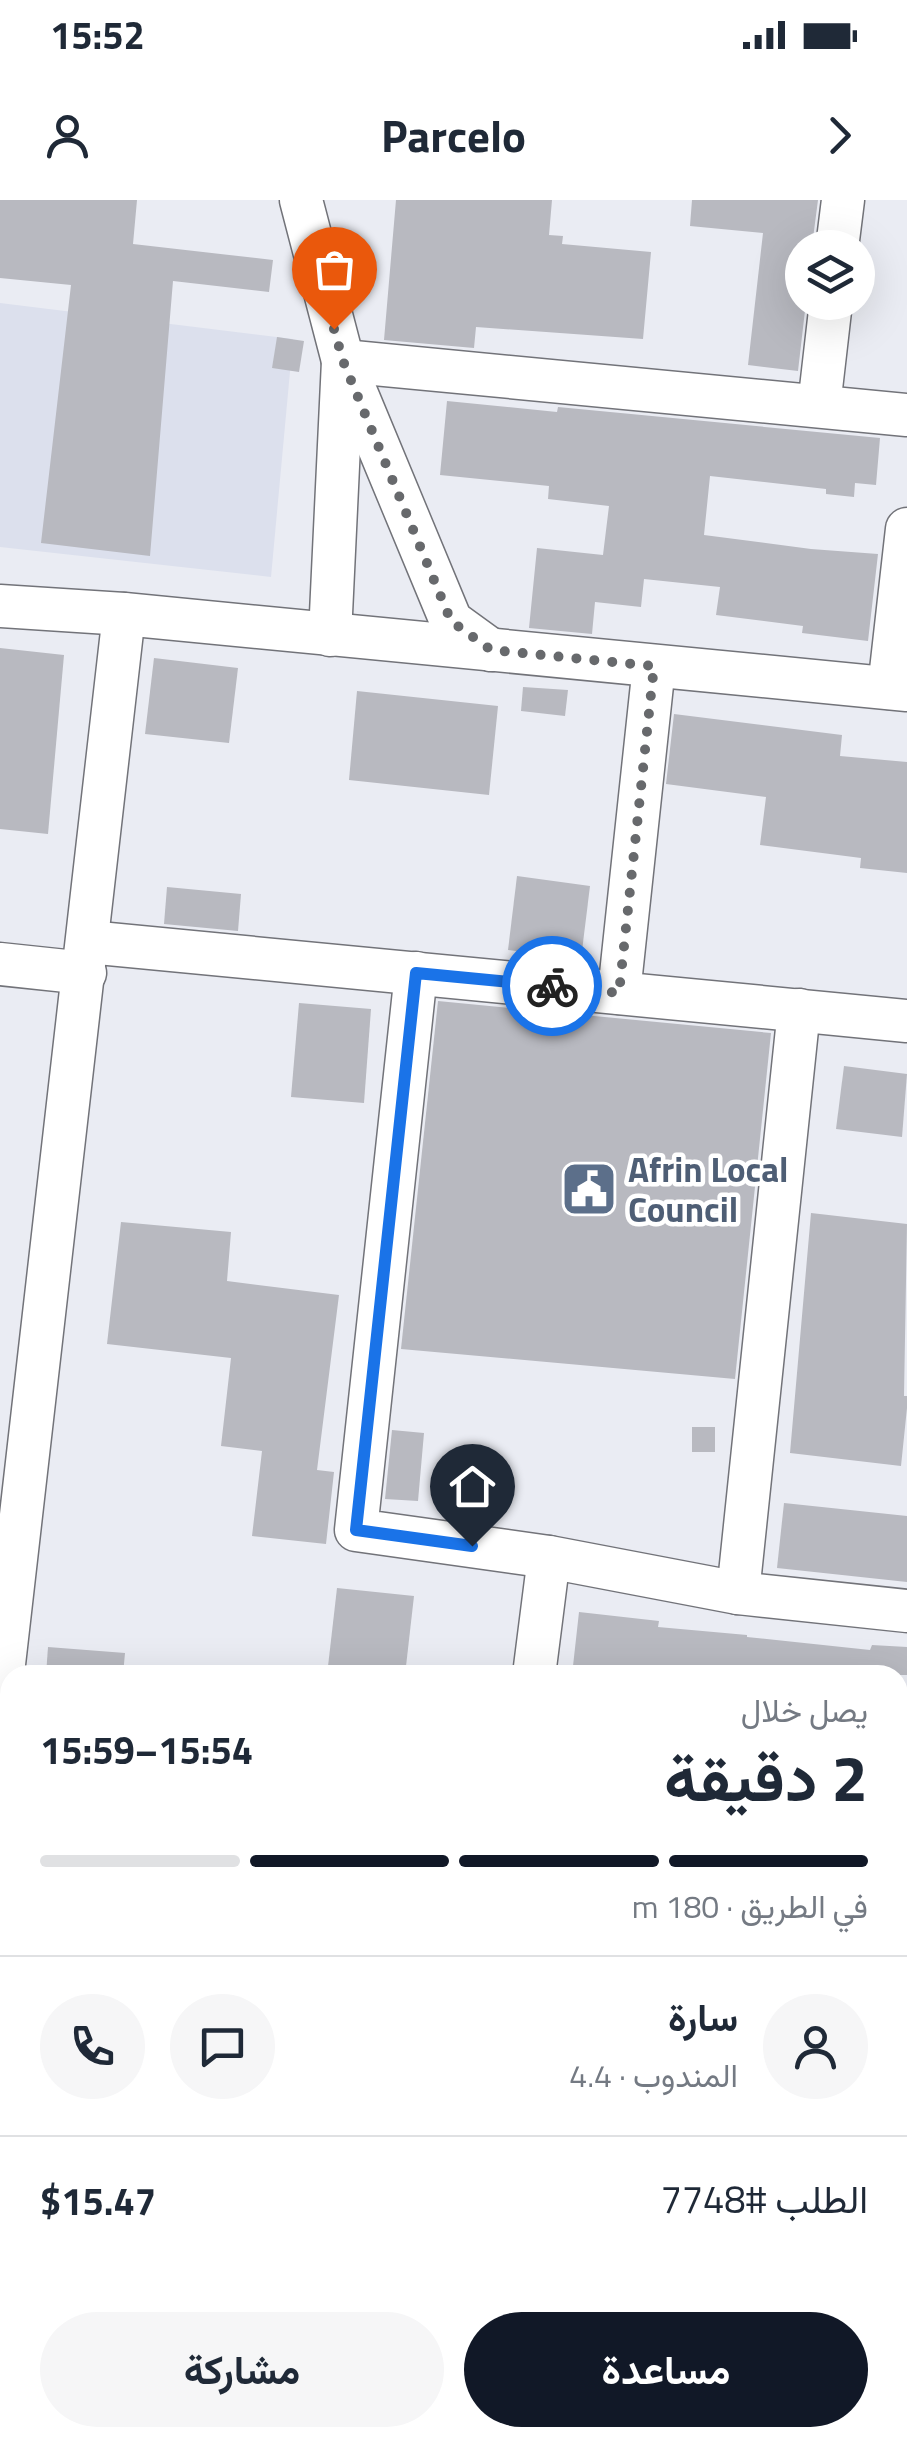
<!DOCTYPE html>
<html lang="ar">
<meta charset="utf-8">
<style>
:root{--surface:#fff;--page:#f6f6f7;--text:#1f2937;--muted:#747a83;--line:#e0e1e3;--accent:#111827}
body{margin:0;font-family:"Titillium Web",Vazirmatn,sans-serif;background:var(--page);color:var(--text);direction:rtl;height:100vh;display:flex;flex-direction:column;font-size:38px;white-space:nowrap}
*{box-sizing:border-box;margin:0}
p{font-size:32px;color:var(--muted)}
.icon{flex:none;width:55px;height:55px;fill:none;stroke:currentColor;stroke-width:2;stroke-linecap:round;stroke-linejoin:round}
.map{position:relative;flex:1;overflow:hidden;direction:ltr}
.drawer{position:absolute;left:0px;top:1465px;width:908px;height:782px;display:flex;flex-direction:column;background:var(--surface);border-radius:30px 30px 0 0;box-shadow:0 10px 40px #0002;direction:rtl}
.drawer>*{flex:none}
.controls{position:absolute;left:785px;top:30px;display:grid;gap:20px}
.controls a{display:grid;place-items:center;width:90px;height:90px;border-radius:50%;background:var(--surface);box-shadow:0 10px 40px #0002;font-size:50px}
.pin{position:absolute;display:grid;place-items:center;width:85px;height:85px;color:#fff;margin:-102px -42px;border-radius:50% 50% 50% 0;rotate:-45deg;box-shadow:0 0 10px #0007}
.pin .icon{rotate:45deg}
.courier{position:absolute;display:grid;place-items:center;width:100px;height:100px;margin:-50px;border:8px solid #1a73e8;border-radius:50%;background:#fff;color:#222;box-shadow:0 2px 12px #0007}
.headline em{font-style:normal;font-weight:700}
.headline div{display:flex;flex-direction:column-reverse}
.headline{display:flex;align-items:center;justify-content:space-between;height:170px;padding:0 40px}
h1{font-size:65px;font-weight:700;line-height:75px}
.bar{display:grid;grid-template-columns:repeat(4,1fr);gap:15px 10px;align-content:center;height:120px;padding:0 40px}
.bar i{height:12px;border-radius:8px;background:var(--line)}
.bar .selected{background:var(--accent)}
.bar p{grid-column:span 4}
.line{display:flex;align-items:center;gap:25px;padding:0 40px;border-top:2px solid var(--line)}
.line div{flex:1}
.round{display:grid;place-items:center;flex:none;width:105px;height:105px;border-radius:52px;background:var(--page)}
.action{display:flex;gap:20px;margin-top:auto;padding:20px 40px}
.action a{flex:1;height:115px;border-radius:60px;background:var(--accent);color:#fff;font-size:40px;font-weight:700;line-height:115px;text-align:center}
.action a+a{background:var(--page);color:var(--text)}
.status{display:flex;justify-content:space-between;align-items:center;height:70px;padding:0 50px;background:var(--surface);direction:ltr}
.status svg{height:28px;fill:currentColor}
header{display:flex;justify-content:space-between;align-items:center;height:130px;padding:0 40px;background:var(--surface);font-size:45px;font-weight:700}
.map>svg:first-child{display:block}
</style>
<div class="status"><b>15:52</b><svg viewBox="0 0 49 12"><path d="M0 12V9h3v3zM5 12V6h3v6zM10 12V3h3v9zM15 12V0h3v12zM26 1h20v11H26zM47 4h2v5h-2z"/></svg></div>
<header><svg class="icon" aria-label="forward" viewBox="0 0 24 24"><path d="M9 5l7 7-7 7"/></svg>Parcelo<svg class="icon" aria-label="person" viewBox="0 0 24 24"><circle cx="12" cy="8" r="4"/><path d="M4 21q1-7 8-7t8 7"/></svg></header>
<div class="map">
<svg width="907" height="2247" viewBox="0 0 907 2247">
<rect width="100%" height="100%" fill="#eaecf3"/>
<polygon fill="#dce0ed" points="0,103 293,139 271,377 0,347"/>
<g fill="#b8b9c0">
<polygon points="0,0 137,0 133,44 273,60 269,92 173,81 150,356 41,343 71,85 0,78"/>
<polygon points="396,0 552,0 549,35 563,36 562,44 651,52 643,139 476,127 474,148 384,140"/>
<polygon points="692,0 818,0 812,46 802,45 802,102 806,102 798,171 748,165 763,33 690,26"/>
<polygon points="277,137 304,141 299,172 272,168"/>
<polygon points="447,201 557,212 558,207 880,238 876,285 855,283 854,297 826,294 826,289 710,276 704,335 811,349 878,354 868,441 802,433 803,426 716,415 720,387 644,379 641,407 595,402 592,434 529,428 537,348 603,355 609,306 548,299 549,286 440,275"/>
<polygon points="0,448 64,455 48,634 0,629"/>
<polygon points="154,458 238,468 229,543 145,534"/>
<polygon points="523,487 568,490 565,516 521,511"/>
<polygon points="357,491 498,506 489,595 349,580"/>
<polygon points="674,514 842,535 840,556 907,562 907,673 860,668 861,658 760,645 766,597 666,584"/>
<polygon points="517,676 590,686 581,759 508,750"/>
<polygon points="167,687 241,694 238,731 164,724"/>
<polygon points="438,801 771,833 735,1179 401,1149"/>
<polygon points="299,803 371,809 364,903 291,897"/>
<polygon points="844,866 907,874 902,937 836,929"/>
<polygon points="811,1013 907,1024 904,1196 907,1196 907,1208 901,1266 790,1253"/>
<polygon points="121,1022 231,1032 227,1081 339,1095 317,1270 334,1272 326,1344 252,1336 262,1251 221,1246 231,1158 107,1144"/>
<rect x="692" y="1227" width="23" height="25"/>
<polygon points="392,1230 424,1233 418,1301 385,1299"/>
<polygon points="784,1303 907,1316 907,1382 777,1368"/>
<polygon points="337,1388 414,1396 405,1475 327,1475"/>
<polygon points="579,1412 659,1421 658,1427 747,1435 747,1437 870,1450 872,1445 907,1447 907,1475 572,1475"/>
<polygon points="48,1447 125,1453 123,1475 46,1475"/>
</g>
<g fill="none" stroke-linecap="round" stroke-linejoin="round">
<g stroke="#727379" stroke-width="45">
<g id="minor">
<polyline points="301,0 343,161 451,421 491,450"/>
<polyline points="837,48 843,0"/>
<polyline points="819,206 831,102"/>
<polyline points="0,406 124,414 907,490"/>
<polyline points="330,435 343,161 907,215"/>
<polyline points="889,488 907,329"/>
<polyline points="88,742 907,821"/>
<polyline points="0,764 85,773"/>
<polyline points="416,773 356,1330 549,1357 738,1393 907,1411"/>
<polyline points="619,793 654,466"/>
<polyline points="738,1393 799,810"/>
<polyline points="534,1475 549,1357"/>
<polyline points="0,1499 124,414"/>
<polyline points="0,1652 10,1653"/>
<polyline points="898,1740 907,1741"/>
<polyline points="0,2040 10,2041"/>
<polyline points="898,2122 907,2123"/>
<polyline points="527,2247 528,2238"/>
</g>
</g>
<use href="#minor" stroke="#fff" stroke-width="42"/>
</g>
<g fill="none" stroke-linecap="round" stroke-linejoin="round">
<polyline stroke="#67696c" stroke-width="10" stroke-dasharray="0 18" points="334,129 343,161 451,421 491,450 654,466 619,793 552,786"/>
<polyline stroke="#1a73e8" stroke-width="12" points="472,1346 356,1330 416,773 552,786"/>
</g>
<defs>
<g id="civic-square" transform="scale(2.875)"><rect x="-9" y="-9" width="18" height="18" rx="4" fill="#5c6f8a" stroke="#fff"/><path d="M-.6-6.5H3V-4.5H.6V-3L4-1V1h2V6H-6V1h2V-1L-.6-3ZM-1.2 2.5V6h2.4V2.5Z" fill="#fff"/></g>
</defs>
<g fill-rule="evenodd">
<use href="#civic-square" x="589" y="989"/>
</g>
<g text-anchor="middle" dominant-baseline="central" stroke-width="9" stroke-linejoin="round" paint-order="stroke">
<g font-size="35" font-weight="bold" fill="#4e5e75" stroke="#fff" text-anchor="start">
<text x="628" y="969">Afrin Local<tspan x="628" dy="40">Council</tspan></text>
</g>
</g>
</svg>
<div class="controls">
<a><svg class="icon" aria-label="layers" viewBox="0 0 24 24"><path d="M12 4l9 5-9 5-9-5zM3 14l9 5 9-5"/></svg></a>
</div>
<div class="pin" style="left:334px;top:129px;background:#ea580c"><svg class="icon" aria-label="bag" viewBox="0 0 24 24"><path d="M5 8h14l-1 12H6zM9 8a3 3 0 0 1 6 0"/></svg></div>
<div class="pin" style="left:472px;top:1346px;background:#1f2937"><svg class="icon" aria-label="home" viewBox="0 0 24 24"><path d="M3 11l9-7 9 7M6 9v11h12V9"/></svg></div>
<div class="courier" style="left:552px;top:786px"><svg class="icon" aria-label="bike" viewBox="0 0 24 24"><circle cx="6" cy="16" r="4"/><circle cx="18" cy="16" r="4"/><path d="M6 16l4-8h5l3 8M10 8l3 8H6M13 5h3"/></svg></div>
<section class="drawer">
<div class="headline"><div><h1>2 دقيقة</h1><p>يصل خلال</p></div><em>15:54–15:59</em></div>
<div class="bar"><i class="selected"></i><i class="selected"></i><i class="selected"></i><i></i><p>في الطريق · 180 m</p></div>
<div class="line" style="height:180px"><a class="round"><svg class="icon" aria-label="person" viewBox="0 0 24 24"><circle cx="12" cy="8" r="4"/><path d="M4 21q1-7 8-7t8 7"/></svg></a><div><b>سارة</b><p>المندوب · 4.4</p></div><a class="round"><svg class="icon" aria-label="chat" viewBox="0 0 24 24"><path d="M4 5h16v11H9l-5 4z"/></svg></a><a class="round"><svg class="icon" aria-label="phone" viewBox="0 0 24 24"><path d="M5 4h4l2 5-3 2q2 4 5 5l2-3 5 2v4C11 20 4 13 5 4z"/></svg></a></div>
<div class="line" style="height:130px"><div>الطلب #7748</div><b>$15.47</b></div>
<div class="action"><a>مساعدة</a><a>مشاركة</a></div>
</section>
</div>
